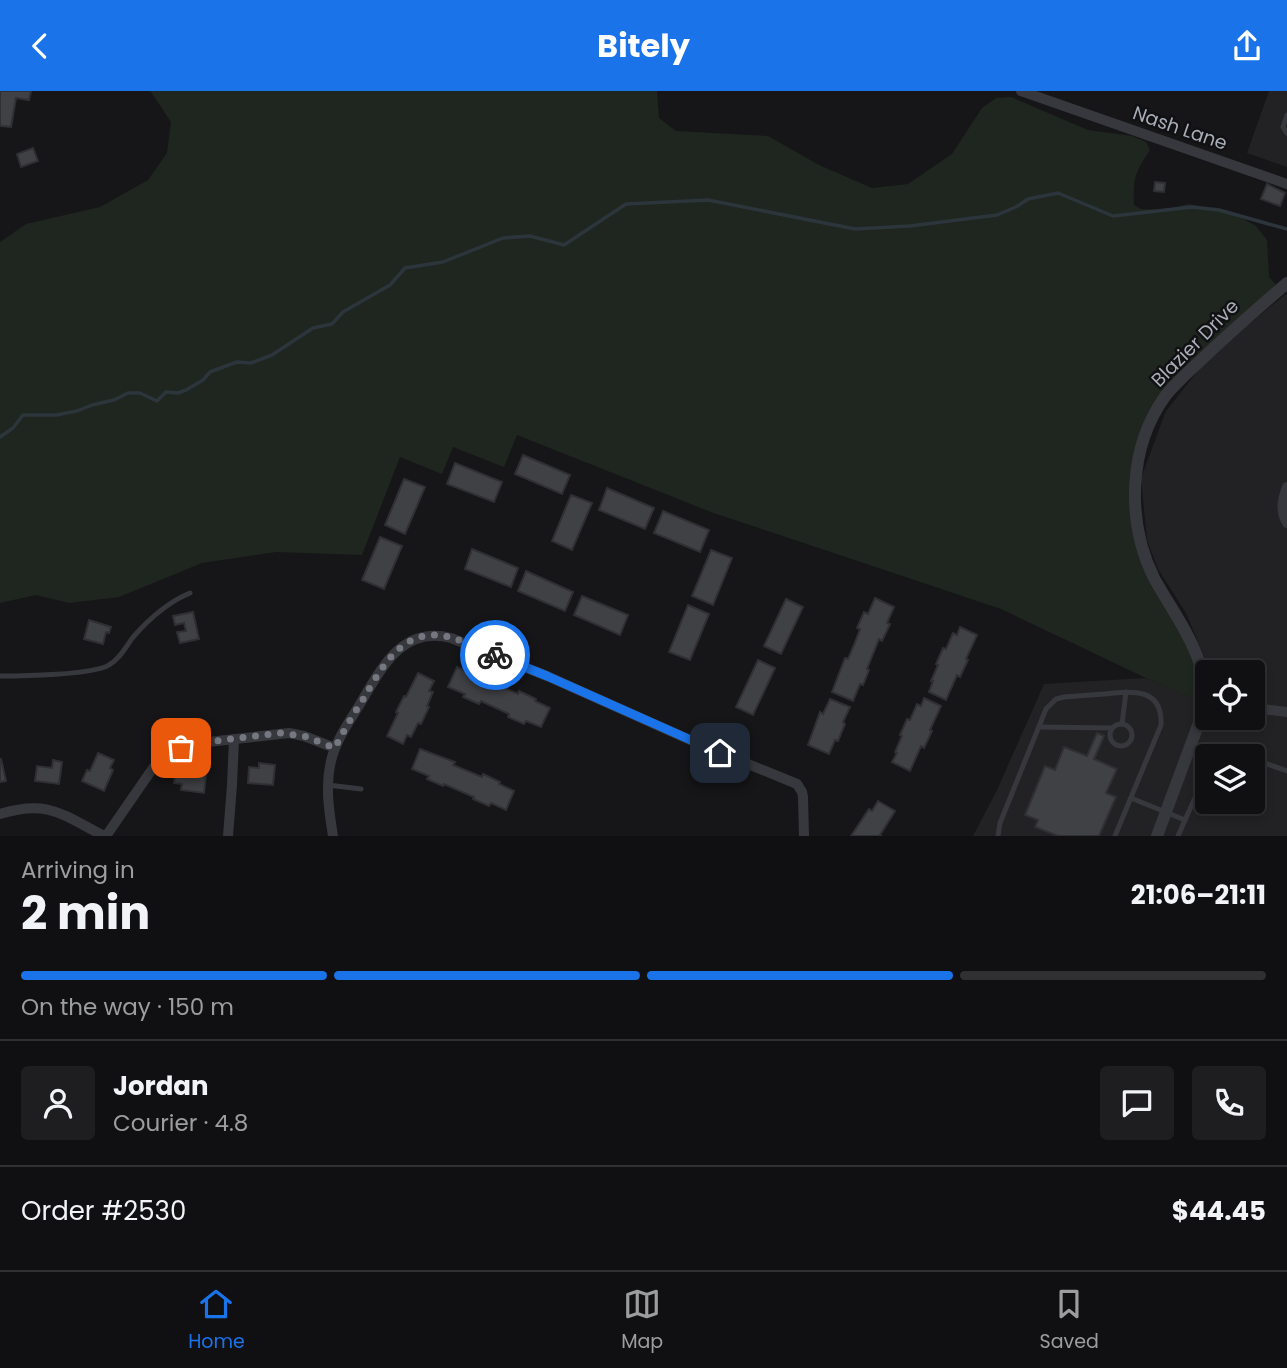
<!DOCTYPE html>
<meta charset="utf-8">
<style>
:root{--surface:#101012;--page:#1e1e20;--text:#f1f3f6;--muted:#9c9d9f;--line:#303032;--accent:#1a73e8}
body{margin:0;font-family:Poppins,sans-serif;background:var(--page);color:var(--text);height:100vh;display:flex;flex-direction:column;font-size:26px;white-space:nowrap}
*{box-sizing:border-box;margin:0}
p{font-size:23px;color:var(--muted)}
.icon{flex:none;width:38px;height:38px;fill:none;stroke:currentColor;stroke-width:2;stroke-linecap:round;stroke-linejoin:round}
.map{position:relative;height:745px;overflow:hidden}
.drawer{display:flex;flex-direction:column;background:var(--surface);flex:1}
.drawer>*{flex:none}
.tools{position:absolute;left:1195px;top:569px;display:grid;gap:14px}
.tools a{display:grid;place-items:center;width:70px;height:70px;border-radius:7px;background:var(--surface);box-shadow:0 4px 10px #0003,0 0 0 2px var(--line);font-size:35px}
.pin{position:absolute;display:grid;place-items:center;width:60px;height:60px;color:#fff;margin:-30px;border-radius:14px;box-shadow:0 4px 10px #0006}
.courier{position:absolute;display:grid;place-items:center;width:70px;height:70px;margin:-35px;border:5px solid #1a73e8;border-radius:50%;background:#fff;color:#222;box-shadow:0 2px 9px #0007}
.overview em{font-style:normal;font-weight:700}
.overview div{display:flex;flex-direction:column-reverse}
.overview{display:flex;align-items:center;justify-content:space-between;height:119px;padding:0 21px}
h1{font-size:46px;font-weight:700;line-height:52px}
.bar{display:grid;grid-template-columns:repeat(4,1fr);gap:10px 7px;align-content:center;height:84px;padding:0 21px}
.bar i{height:9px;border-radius:5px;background:var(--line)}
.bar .current{background:var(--accent)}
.bar p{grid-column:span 4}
.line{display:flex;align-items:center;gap:18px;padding:0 21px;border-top:2px solid var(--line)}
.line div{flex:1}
.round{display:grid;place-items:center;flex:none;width:74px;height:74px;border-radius:7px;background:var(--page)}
header{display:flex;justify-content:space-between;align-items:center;height:91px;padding:0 21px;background:var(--accent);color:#fff;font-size:32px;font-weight:700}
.menu{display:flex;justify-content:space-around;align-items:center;height:98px;border-top:2px solid var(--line);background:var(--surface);font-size:19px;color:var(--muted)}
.menu a{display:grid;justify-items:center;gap:4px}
.menu .current{color:var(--accent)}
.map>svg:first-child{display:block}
</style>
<header><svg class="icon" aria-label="back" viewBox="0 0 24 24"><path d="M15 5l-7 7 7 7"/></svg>Bitely<svg class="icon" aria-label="share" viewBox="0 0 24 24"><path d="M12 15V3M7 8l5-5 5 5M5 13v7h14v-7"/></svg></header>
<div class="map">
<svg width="1287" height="745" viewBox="0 0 1287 745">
<rect width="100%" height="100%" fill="#161618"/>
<g fill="#222225" fill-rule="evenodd">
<polygon points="1269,0 1287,0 1287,76 1247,62"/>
<path d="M 1287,202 L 1287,745 L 973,745 L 997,699 L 1044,593 L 1146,587 L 1207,613 L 1208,626 L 1253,626 L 1253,581 L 1208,581 L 1207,572 L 1186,522 L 1158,478 L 1147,449 L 1141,387 L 1166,320 L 1209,266 ZM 1208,665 L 1253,665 L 1253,710 L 1208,710 Z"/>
</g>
<path fill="#1e261f" d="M 148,0 L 657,0 L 659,27 L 676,40 L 768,45 L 819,74 L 872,97 L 908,93 L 952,63 L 982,17 L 996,7 L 1011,6 L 1088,39 L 1132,45 L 1146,51 L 1150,59 C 1135,82 1133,86 1134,114 L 1141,118 L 1164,119 L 1188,113 L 1231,121 L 1256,135 L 1267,149 L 1269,186 L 1280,198 L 1175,294 L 1138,368 L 1142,452 L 1195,558 L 1204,612 L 1146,587 L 1001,518 L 711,421 L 517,344 L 504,376 L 453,356 L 442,383 L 400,366 L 362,464 L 276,461 L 202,472 L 119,506 L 69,512 L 36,504 L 0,512 L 0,151 L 26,133 L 100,116 L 148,89 L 167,62 L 171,31 L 151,1 Z"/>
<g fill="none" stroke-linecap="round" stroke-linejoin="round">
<polyline stroke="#2c353c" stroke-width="3.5" points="0,346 13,337 23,324 56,324 77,320 92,314 114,309 128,302 140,302 157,310 166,301 178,302 186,299 203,289 210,281 226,275 237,271 251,272 272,264 313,237 332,233 343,221 390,194 405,177 443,171 503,147 530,145 564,154 626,113 708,109 855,138 910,135 997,124 1016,116 1028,108 1058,102 1113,125 1192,116 1219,119 1287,138"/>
</g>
<g fill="#404145" stroke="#303034" stroke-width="2">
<polygon points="0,0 31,0 29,9 16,7 11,36 0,35"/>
<polygon points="33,57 38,70 21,76 17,63"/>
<polygon points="1155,91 1165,92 1164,101 1154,100"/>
<polygon points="1267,93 1285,102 1280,115 1261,108"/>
<polygon points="523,364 570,384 562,403 515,383"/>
<polygon points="455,372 502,391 494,411 447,393"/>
<polygon points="404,388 425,396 405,443 385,434"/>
<polygon points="607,397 654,417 645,438 599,419"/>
<polygon points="571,404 592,412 572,459 552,450"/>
<polygon points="663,420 709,439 700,461 654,442"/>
<polygon points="380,446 402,455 384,498 362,489"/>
<polygon points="472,458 518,477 511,496 465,478"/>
<polygon points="711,459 732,467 713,514 692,505"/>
<polygon points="526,480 573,501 565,520 518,500"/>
<polygon points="582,505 628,524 620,544 574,524"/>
<polygon points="875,507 894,516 887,532 890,533 882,550 879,548 867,578 869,579 863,594 860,593 853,610 832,601 845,567 848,568 854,554 860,538 857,537 864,521 868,523"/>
<polygon points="786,508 803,516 781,563 764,555"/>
<polygon points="688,514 709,523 690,569 669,561"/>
<polygon points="193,521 199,548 180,552 177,541 186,540 184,532 175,534 173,525"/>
<polygon points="89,529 111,536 109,542 106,541 103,553 84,548"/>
<polygon points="960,536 977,544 966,568 968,569 960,586 957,584 946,609 929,601 933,590 931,590 938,574 936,573 943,557 946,558 953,542 957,544"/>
<polygon points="758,569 775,577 753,624 736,616"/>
<polygon points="457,576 473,584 475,581 490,588 489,590 518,603 519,600 536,608 535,610 550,617 541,636 526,630 524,633 508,626 509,623 481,610 479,613 463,606 465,603 448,596"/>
<polygon points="418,582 434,590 429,600 433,601 427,615 429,616 421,633 418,632 411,646 407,644 403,653 387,645 398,622 396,621 404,605 406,606"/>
<polygon points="924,607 941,615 930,639 932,640 924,657 921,655 910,680 892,671 897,662 895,661 902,645 900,644 907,628 910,629 917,613 921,615"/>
<polygon points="830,608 850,616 843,631 845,633 838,650 835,649 829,663 808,654 820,621 823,623"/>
<polygon points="1097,642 1104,645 1094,668 1117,678 1106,702 1116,706 1099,745 1058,745 1035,736 1038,729 1025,724 1045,675 1055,679 1064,656 1087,665"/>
<polygon points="420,658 455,671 453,674 482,686 483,683 500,691 499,693 514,700 506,719 491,712 489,715 473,708 474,706 444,693 443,695 427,688 429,685 412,678"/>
<polygon points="98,662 114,669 110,677 113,679 104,700 82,690 87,679 90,680"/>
<polygon points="0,668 1,668 6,690 0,691"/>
<polygon points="53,669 62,671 59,693 35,690 37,675 52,677"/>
<polygon points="259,672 275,674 273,694 248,692 249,676 259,677"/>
<polygon points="184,682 206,684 204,702 181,699 182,693 174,692 175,684 184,685"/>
<polygon points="878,710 895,720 880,744 882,745 851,745 869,718 872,720"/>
</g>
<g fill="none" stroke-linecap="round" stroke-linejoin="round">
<g stroke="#37383d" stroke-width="5">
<polyline points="1287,24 1283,36 1287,42"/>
<path d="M 0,585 C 21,585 93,584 109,574 C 120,568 126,555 134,545 C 150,527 168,511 190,502"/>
<circle cx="1121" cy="644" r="11"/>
<polyline points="1122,633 1126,601"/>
<polyline points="1039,636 1112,637"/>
<polyline points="1213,665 1215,661 1222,657 1244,665"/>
<polyline points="1253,668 1287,680"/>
<polyline points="328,694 361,698"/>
<polyline points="1131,707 1185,729 1178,745"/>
<polyline points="1185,729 1208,678"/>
<path d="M 998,745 L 1000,732 L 1046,618 L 1056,608 L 1064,606 C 1077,605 1090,604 1104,603 C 1131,600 1163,596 1161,634 L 1115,745"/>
</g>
<g stroke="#37383d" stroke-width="10">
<polyline points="1021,0 1287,93"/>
<path d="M 1287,396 C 1282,409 1280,420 1287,432"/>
<polyline points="1253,617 1287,621"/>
<path d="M 0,723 C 48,708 63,724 104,745"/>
<polyline points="106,745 153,677 176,660 190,654 199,652 289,642 304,645 335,657"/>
<polyline points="228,745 232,694 234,648"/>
<path d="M 333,745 C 329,720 325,695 331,670 C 336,649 349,631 360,613 C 381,578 402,534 451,547 L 547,585 L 699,653 L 797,693 L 802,701 L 803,706 L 804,745"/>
</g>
<path stroke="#37383d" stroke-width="12" d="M 1157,745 L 1200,629 C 1212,586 1195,555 1173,519 C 1167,509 1160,498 1154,487 C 1126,430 1128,356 1166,304 C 1176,292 1188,281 1200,270 C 1228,243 1258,217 1287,192"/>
</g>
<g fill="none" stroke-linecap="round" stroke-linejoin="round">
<path stroke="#757880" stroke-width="7" stroke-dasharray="0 12.6" d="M 181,657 L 199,652 L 280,642 L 304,645 L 335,657 C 343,641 352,625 362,610 C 378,583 397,544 434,544 C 454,544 476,557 495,564"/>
<polyline stroke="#1a73e8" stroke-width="9" points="495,564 547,585 720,662"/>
</g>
<g text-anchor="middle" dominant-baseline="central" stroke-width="5" stroke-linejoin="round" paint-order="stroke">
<g font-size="19" fill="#a8adb8" stroke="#111113">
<text transform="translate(1180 37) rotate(19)">Nash Lane</text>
<text transform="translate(1195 252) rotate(-45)">Blazier Drive</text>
</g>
</g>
</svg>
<div class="tools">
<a><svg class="icon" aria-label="locate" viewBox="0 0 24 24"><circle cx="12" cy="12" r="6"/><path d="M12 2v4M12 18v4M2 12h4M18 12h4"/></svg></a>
<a><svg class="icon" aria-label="layers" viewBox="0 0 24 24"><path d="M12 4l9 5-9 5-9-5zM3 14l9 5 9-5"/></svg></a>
</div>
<div class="pin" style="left:181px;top:657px;background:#ea580c"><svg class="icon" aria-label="bag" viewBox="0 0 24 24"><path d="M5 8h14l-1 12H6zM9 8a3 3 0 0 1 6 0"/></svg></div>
<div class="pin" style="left:720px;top:662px;background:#1f2937"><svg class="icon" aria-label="home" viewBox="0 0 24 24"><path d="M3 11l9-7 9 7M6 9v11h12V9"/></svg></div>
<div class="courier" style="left:495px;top:564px"><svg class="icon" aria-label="bike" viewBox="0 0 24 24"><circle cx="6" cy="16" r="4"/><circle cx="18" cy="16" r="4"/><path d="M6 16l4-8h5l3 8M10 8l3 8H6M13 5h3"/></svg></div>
</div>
<section class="drawer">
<div class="overview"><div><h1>2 min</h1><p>Arriving in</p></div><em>21:06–21:11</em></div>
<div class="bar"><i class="current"></i><i class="current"></i><i class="current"></i><i></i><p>On the way · 150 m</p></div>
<div class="line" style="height:126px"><a class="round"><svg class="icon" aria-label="person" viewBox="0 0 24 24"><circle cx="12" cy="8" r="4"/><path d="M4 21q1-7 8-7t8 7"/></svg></a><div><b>Jordan</b><p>Courier · 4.8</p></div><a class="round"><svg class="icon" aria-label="chat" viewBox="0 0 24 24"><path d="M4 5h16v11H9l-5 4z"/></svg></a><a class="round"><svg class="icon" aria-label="phone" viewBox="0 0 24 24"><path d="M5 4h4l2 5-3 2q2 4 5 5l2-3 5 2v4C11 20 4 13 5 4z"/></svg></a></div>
<div class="line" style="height:91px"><div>Order #2530</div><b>$44.45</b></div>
</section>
<nav class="menu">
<a class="current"><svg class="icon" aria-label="home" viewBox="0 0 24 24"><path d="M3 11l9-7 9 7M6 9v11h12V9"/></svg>Home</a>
<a><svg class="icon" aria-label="map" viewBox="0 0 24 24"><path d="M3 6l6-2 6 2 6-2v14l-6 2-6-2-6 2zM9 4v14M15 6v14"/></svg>Map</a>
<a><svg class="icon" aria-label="saved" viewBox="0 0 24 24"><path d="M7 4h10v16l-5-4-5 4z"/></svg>Saved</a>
</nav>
